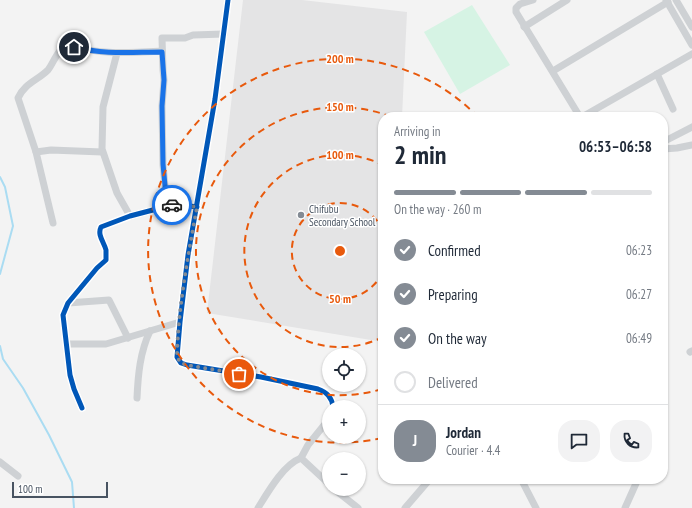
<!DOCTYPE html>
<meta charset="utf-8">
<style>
:root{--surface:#fff;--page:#f2f2f3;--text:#1f2937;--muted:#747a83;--line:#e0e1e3;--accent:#848b94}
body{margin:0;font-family:"PT Sans Narrow",sans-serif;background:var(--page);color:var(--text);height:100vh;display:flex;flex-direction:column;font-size:15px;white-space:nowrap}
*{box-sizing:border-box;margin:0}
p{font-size:13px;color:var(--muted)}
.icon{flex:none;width:22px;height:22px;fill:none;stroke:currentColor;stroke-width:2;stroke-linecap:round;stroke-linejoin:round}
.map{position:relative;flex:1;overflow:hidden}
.details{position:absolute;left:378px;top:112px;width:290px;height:372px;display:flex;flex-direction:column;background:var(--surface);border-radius:16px;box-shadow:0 1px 3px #0004}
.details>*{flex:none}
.fabs{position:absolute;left:322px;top:348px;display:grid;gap:8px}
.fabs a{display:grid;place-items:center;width:44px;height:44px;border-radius:50%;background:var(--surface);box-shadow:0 1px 3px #0004;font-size:20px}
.scale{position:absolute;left:12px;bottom:10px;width:96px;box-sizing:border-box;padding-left:4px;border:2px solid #485361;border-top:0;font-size:11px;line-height:14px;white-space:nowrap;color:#485361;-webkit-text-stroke:3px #fff;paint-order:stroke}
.pin{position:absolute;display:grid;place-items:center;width:34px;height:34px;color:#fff;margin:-17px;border:2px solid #fff;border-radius:50%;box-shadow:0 1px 4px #0007}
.courier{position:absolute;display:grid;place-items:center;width:40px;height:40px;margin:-20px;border:3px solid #1a73e8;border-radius:50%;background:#fff;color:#222;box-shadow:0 1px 5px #0007}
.summary em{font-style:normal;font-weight:700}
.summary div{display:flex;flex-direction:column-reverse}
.summary{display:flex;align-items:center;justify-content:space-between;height:68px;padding:0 16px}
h1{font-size:26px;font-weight:700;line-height:30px}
.bar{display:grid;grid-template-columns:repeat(4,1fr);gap:6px 4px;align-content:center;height:48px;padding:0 16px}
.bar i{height:5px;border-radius:3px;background:var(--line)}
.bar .current{background:var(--accent)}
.bar p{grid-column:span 4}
.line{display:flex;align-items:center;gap:10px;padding:0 16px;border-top:1px solid var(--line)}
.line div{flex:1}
.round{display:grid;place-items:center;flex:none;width:42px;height:42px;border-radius:16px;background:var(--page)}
ol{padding:0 16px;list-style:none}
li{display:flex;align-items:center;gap:12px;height:44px}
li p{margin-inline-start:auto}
li .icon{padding:4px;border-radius:50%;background:var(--accent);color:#fff;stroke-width:4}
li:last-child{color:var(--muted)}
li i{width:22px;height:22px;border:2px solid var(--line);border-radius:50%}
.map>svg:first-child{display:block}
</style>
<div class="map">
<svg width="692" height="508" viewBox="0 0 692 508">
<rect width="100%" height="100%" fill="#f3f3f3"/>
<polygon fill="#e4e4e5" points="243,0 302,0 407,12 402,117 383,117 383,342 207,313"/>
<polygon fill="#d6f3e4" points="472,5 510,65 460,94 424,32"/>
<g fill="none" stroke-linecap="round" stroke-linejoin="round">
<g stroke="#aadcf2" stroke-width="2">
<polyline points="0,177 5,187 13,226 0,274"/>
<polyline points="0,346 3,359 23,388 49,435 72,482 74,508"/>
</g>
<g stroke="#ced1d4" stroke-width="7">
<path d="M 228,0 L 215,99 L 188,255 L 180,322 L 177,357 L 181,363 L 187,365 L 261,377 L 318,389 C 327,392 332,397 333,407"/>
<polyline points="533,0 520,4 516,8 516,12 580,117"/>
<polyline points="666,0 692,45"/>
<polyline points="676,0 692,27"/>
<polyline points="524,27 567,0"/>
<polyline points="117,53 103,107 102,149 117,193 130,216"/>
<polyline points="553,71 668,2"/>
<polyline points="657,74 673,109"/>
<polyline points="582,117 692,54"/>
<polyline points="663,142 692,127"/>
<polyline points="663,149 677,148 692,145"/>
<path d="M 36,152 L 18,98 C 24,84 38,80 48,70 C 54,62 57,50 67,45 C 100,55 128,53 162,51"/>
<polyline points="167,207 163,165 162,106 164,80 163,70 162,38 185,38 193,35 224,34"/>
<polyline points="53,223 36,152 51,150 102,152"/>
<polyline points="68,303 109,300 128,338"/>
<polyline points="67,344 106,344 180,322"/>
<polyline points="690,352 692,351"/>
<path d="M 137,398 C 138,375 140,352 150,331"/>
<path d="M 82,408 L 74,389 L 70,375 L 63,315 L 68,303 L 97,268 L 106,260 C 106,257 106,253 106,250 C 104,242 97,235 101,227 L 130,216 L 172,205 L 176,204 L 197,207"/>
<polyline points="301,458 329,484"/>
<polyline points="0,462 18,476"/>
<polyline points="521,479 536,508"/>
<polyline points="334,489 358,508"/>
<path d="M 258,508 C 268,492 283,465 301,458 L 308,445 L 329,419"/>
<polyline points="405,508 430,479"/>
<polyline points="625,508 638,479"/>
</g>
<g stroke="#fff" stroke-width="8">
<g id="cycleway">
<path d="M 228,0 L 215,99 L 188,255 L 180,322 L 177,357 L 181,363 L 187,365 L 261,377 L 318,389 C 327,392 332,397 333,407"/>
<path d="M 82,408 L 74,389 L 70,375 L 63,315 L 68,303 L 97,268 L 106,260 C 106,257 106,253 106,250 C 104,242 97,235 101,227 L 130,216 L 172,205 L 176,204 L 197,207"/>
</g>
</g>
<use href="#cycleway" stroke="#0057b8" stroke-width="5"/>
</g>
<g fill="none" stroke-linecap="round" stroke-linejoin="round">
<path stroke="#848b94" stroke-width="4" stroke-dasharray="0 7.2" d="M 172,205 L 176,204 L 197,207 C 188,257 178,307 177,357 L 181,363 L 187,365 L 239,374"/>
<path stroke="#1a73e8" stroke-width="5" d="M 74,47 C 105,55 131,52 162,52 L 164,80 L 162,106 L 163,164 L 167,207 L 172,205"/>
</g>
<g fill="none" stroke="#e8590c" stroke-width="2" stroke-dasharray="7 5">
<path d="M383 272A48 48 0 1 1 383 230"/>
<path d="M383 337A96 96 0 1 1 383 165"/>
<path d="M382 389A144 144 0 1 1 392 117"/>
<path d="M382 438A192 192 0 1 1 477 116"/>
</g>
<circle fill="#848b94" stroke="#fff" stroke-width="1.5" cx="301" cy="215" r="4"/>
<g text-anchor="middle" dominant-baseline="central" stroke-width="3" stroke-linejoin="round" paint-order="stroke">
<g font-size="11" fill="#485361" stroke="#fff" text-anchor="start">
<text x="309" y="209">Chifubu<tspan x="309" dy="13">Secondary School</tspan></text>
</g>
</g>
<circle cx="340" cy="251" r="6" fill="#e8590c" stroke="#fff" stroke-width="2"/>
<g font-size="12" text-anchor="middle" font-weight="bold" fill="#e8590c" stroke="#fff" stroke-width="3" stroke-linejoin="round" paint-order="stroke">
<text x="340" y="63">200 m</text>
<text x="340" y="111">150 m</text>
<text x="340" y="159">100 m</text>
<text x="340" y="303">50 m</text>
</g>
</svg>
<div class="fabs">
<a><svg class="icon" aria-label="locate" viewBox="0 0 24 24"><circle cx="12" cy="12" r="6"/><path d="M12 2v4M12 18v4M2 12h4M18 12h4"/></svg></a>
<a>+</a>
<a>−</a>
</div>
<div class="scale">100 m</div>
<div class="pin" style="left:239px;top:374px;background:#ea580c"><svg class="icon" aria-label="bag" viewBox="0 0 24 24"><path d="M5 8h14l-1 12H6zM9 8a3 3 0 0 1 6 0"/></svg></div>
<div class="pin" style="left:74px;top:47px;background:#1f2937"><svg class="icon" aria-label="home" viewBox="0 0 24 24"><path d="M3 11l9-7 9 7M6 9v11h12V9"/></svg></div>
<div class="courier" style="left:172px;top:205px"><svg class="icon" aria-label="car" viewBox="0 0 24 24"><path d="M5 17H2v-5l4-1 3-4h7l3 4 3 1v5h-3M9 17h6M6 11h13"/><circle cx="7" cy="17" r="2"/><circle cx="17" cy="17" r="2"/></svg></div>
<section class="details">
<div class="summary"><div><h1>2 min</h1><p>Arriving in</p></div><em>06:53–06:58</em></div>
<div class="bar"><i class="current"></i><i class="current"></i><i class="current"></i><i></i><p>On the way · 260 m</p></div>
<ol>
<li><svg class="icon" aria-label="check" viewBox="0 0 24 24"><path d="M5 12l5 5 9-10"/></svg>Confirmed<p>06:23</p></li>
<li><svg class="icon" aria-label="check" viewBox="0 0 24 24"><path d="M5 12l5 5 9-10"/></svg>Preparing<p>06:27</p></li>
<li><svg class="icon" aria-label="check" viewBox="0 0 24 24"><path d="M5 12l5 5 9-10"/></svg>On the way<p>06:49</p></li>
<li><i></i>Delivered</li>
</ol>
<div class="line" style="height:72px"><b class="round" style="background:var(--accent);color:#fff">J</b><div><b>Jordan</b><p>Courier · 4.4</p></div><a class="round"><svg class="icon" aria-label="chat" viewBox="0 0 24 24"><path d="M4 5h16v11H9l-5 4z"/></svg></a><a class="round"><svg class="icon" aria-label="phone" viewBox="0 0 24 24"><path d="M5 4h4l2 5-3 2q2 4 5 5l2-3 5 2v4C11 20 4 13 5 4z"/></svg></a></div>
</section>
</div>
